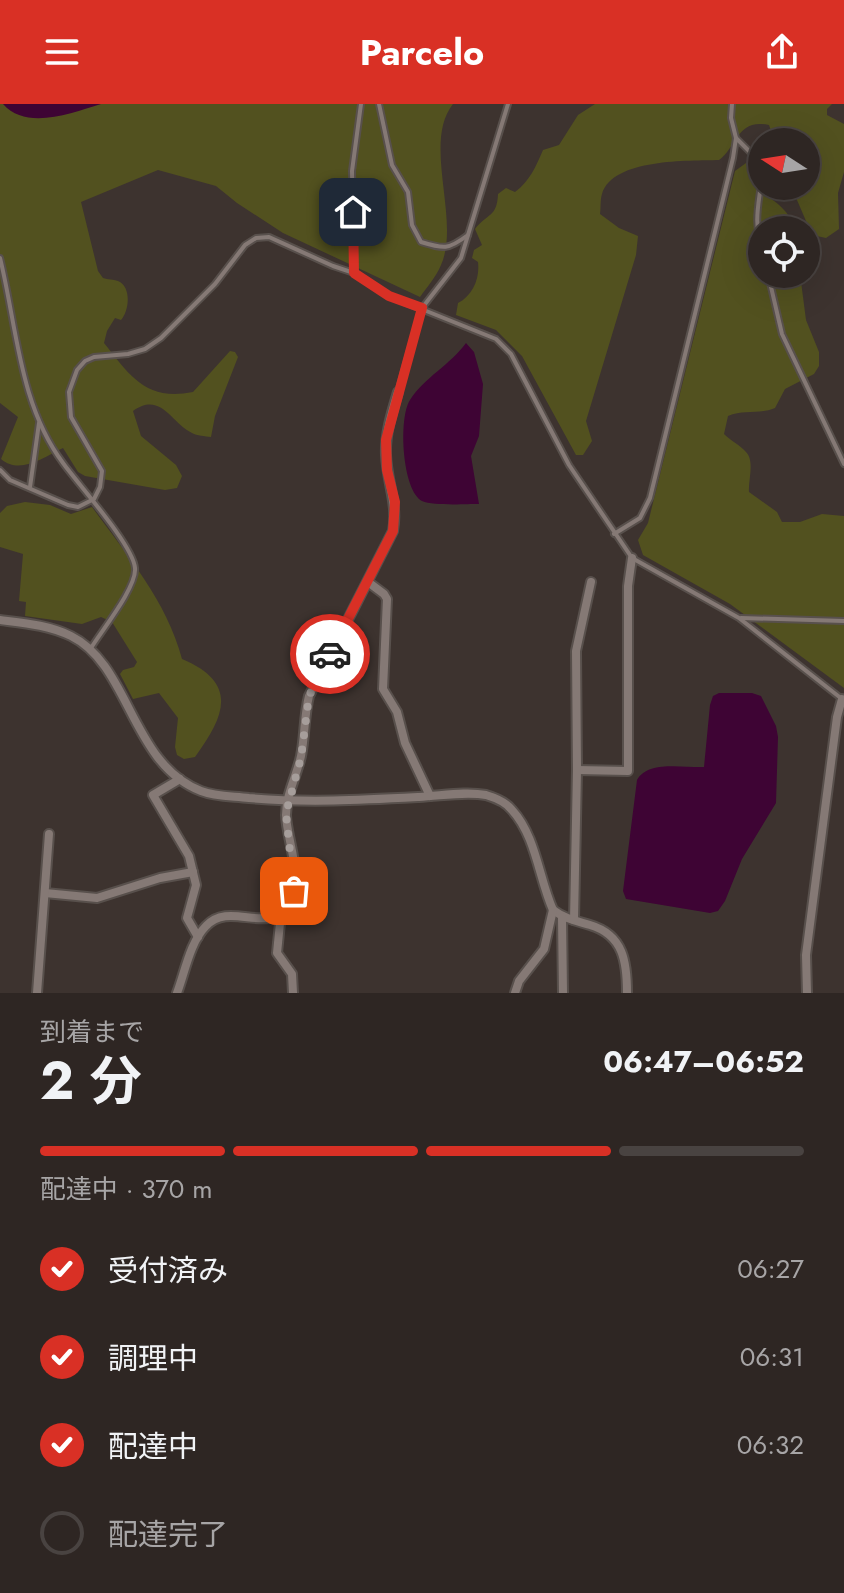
<!DOCTYPE html>
<html lang="ja">
<meta charset="utf-8">
<style>
:root{--surface:#2e2623;--page:#362e2b;--text:#f1f3f6;--muted:#a7a5a6;--line:#494341;--accent:#d93025}
body{margin:0;font-family:Jost,"Noto Sans JP",sans-serif;background:var(--page);color:var(--text);height:100vh;display:flex;flex-direction:column;font-size:30px;white-space:nowrap}
*{box-sizing:border-box;margin:0}
p{font-size:26px;color:var(--muted)}
.icon{flex:none;width:44px;height:44px;fill:none;stroke:currentColor;stroke-width:2;stroke-linecap:round;stroke-linejoin:round}
.map{position:relative;height:889px;overflow:hidden}
.panel{display:flex;flex-direction:column;background:var(--surface);flex:1}
.panel>*{flex:none}
.needle{width:52px;rotate:282deg}
.tools{position:absolute;left:748px;top:24px;display:grid;gap:16px}
.tools a{display:grid;place-items:center;width:72px;height:72px;border-radius:50%;background:var(--surface);box-shadow:0 8px 32px #0002,0 0 0 2px var(--line);font-size:40px}
.pin{position:absolute;display:grid;place-items:center;width:68px;height:68px;color:#fff;margin:-34px;border-radius:16px;box-shadow:0 4px 12px #0006}
.courier{position:absolute;display:grid;place-items:center;width:80px;height:80px;margin:-40px;border:6px solid #d93025;border-radius:50%;background:#fff;color:#222;box-shadow:0 2px 10px #0007}
.overview em{font-style:normal;font-weight:700}
.overview div{display:flex;flex-direction:column-reverse}
.overview{display:flex;align-items:center;justify-content:space-between;height:136px;padding:0 40px}
h1{font-size:52px;font-weight:700;line-height:60px}
.bar{display:grid;grid-template-columns:repeat(4,1fr);gap:12px 8px;align-content:center;height:96px;padding:0 40px}
.bar i{height:10px;border-radius:6px;background:var(--line)}
.bar .selected{background:var(--accent)}
.bar p{grid-column:span 4}
ol{padding:0 40px;list-style:none}
li{display:flex;align-items:center;gap:24px;height:88px}
li p{margin-inline-start:auto}
li .icon{padding:8px;border-radius:50%;background:var(--accent);color:#fff;stroke-width:4}
li:last-child{color:var(--muted)}
li i{width:44px;height:44px;border:4px solid var(--line);border-radius:50%}
header{display:flex;justify-content:space-between;align-items:center;height:104px;padding:0 40px;background:var(--accent);color:#fff;font-size:36px;font-weight:700}
.map>svg:first-child{display:block}
</style>
<header><svg class="icon" aria-label="menu" viewBox="0 0 24 24"><path d="M4 6h16M4 12h16M4 18h16"/></svg>Parcelo<svg class="icon" aria-label="share" viewBox="0 0 24 24"><path d="M12 15V3M7 8l5-5 5 5M5 13v7h14v-7"/></svg></header>
<div class="map">
<svg width="844" height="889" viewBox="0 0 844 889">
<rect width="100%" height="100%" fill="#3d332f"/>
<g fill="#52511f">
<path d="M 0,0 L 453,0 C 422,39 461,116 441,161 C 436,173 427,183 420,193 L 283,129 L 237,99 L 216,82 L 158,66 L 81,98 L 98,167 L 103,174 C 108,176 113,175 118,177 C 132,183 129,207 121,216 L 115,214 L 107,227 L 104,239 C 131,273 146,297 193,288 L 230,247 L 235,248 L 238,253 L 215,312 L 211,333 C 205,332 197,332 192,329 C 171,319 161,287 133,307 L 141,332 L 176,361 L 182,372 L 177,384 L 165,386 L 85,372 L 78,368 L 63,344 C 42,354 20,371 1,355 L 18,313 L 0,299 Z"/>
<path d="M 595,0 L 832,0 L 827,5 L 827,11 L 844,20 L 844,68 L 838,89 L 839,125 L 826,134 L 812,131 L 791,82 L 806,82 L 806,38 L 765,38 L 771,27 L 769,21 C 737,14 737,43 719,56 C 689,57 613,54 602,90 C 600,96 601,104 600,110 L 619,124 L 638,132 L 636,151 L 586,317 L 592,337 L 583,351 L 576,351 L 522,252 L 496,226 L 456,211 L 458,199 C 473,191 480,174 478,158 L 472,154 L 474,146 L 482,141 L 475,125 C 487,109 497,114 498,90 L 506,84 L 515,88 C 530,77 536,62 543,46 L 559,41 L 578,11 Z"/>
<path d="M 746,59 L 754,66 C 755,91 771,91 785,107 C 790,112 791,120 793,126 L 762,126 L 762,170 L 800,170 L 806,216 L 819,248 L 819,262 L 814,270 L 785,285 L 775,304 C 758,311 744,305 728,312 L 724,330 C 731,337 740,341 746,348 C 755,357 748,376 749,388 L 777,408 L 782,418 L 800,418 L 822,410 L 844,412 L 844,584 L 730,500 L 643,451 L 638,436 L 648,419 L 735,67 Z"/>
<path d="M 25,398 L 50,401 L 71,410 L 92,403 C 126,450 167,497 182,555 C 239,579 225,612 195,653 L 184,655 L 177,651 L 175,643 L 178,614 L 159,589 L 133,595 L 120,570 L 123,566 L 134,563 L 137,558 L 112,518 L 101,513 L 82,520 L 25,512 L 26,498 L 19,497 L 23,450 L 0,443 L 0,409 L 7,402 Z"/>
</g>
<g fill="#3e0434">
<path d="M 3,0 L 101,0 C 71,9 27,27 3,0 Z"/>
<path d="M 466,239 L 474,248 L 483,280 L 479,332 L 471,352 L 479,400 C 465,400 433,402 422,397 C 402,387 398,314 410,296 C 425,273 450,261 466,239 Z"/>
<path d="M 719,589 L 752,589 L 761,592 L 776,622 L 778,633 L 776,699 L 742,755 L 725,797 L 718,807 L 710,809 L 626,795 L 623,787 L 637,676 C 648,656 684,664 704,663 L 710,601 L 713,592 Z"/>
</g>
<g fill="none" stroke-linecap="round" stroke-linejoin="round">
<g stroke="#58504c" stroke-width="8">
<g id="service">
<path d="M 379,0 L 392,61 L 408,88 L 412,121 L 421,138 C 444,145 448,146 468,131"/>
<polyline points="736,34 758,56 762,65"/>
<path d="M 762,70 C 759,104 753,112 762,147"/>
<path d="M 0,154 C 17,223 19,300 63,359 C 78,380 133,441 135,464 C 137,483 102,526 91,544"/>
<polyline points="354,169 352,67 361,0"/>
<polyline points="768,170 782,230 844,360"/>
<polyline points="398,288 422,204 461,154 508,0"/>
<polyline points="0,366 10,376 68,401 78,403 94,395 100,383 102,367 71,313 69,288 77,266 85,257 94,253 128,250 145,245 161,234 215,180 245,141 256,134 269,133 333,162 354,169 389,192 496,235 511,250 569,361 632,454 739,514 842,595"/>
<polyline points="30,383 39,319"/>
<polyline points="614,430 640,414 650,394 733,54 736,34 731,14 732,0"/>
<polyline points="741,514 844,517"/>
</g>
</g>
<g stroke="#58504c" stroke-width="12">
<g id="minor">
<polyline points="368,478 384,490 387,495 383,585 397,608 405,639 430,692"/>
<path d="M 0,516 C 24,519 49,521 71,532 C 130,561 131,660 201,687 C 216,693 233,692 249,694 C 306,699 362,696 419,693 C 441,692 465,687 486,691 C 496,694 506,698 512,706 C 536,732 539,775 553,806 C 565,815 577,817 590,821 C 624,831 627,859 627,889"/>
<polyline points="577,666 628,667 628,482 632,454"/>
<polyline points="180,675 153,691 189,752 196,781 187,814 198,833"/>
<polyline points="45,789 97,794 160,774 193,768"/>
<polyline points="281,809 277,849 292,870 293,889"/>
<polyline points="562,813 563,889"/>
<polyline points="574,816 577,666 576,547 591,478"/>
<polyline points="37,889 49,730"/>
<path d="M 177,889 C 185,868 190,838 206,822 C 230,796 268,832 289,801 C 305,776 287,738 286,711 C 286,690 297,671 301,652 C 305,632 304,612 309,592 L 393,427 C 398,400 387,378 386,351 C 385,330 392,308 398,288"/>
<polyline points="515,889 519,877 544,845 553,806"/>
<polyline points="807,889 806,851 837,613 842,595 844,596"/>
</g>
</g>
<use href="#service" stroke="#857975" stroke-width="4"/>
<use href="#minor" stroke="#857975" stroke-width="8"/>
</g>
<g fill="none" stroke-linecap="round" stroke-linejoin="round">
<polyline stroke="#a69e9b" stroke-width="8" stroke-dasharray="0 14.4" points="294,787 286,709 301,654 309,592 330,550"/>
<polyline stroke="#d93025" stroke-width="10" points="330,550 393,427 395,398 387,366 386,336 422,204 389,192 354,169 353,108"/>
</g>
</svg>
<div class="tools">
<a><svg class="needle" viewBox="-14 -14 28 28"><path d="M0-13l5 13h-10z" fill="#e53935"/><path d="M0 13l5-13h-10z" fill="#a7a5a6"/></svg></a>
<a><svg class="icon" aria-label="locate" viewBox="0 0 24 24"><circle cx="12" cy="12" r="6"/><path d="M12 2v4M12 18v4M2 12h4M18 12h4"/></svg></a>
</div>
<div class="pin" style="left:294px;top:787px;background:#ea580c"><svg class="icon" aria-label="bag" viewBox="0 0 24 24"><path d="M5 8h14l-1 12H6zM9 8a3 3 0 0 1 6 0"/></svg></div>
<div class="pin" style="left:353px;top:108px;background:#1f2937"><svg class="icon" aria-label="home" viewBox="0 0 24 24"><path d="M3 11l9-7 9 7M6 9v11h12V9"/></svg></div>
<div class="courier" style="left:330px;top:550px"><svg class="icon" aria-label="car" viewBox="0 0 24 24"><path d="M5 17H2v-5l4-1 3-4h7l3 4 3 1v5h-3M9 17h6M6 11h13"/><circle cx="7" cy="17" r="2"/><circle cx="17" cy="17" r="2"/></svg></div>
</div>
<section class="panel">
<div class="overview"><div><h1>2 分</h1><p>到着まで</p></div><em>06:47–06:52</em></div>
<div class="bar"><i class="selected"></i><i class="selected"></i><i class="selected"></i><i></i><p>配達中 · 370 m</p></div>
<ol>
<li><svg class="icon" aria-label="check" viewBox="0 0 24 24"><path d="M5 12l5 5 9-10"/></svg>受付済み<p>06:27</p></li>
<li><svg class="icon" aria-label="check" viewBox="0 0 24 24"><path d="M5 12l5 5 9-10"/></svg>調理中<p>06:31</p></li>
<li><svg class="icon" aria-label="check" viewBox="0 0 24 24"><path d="M5 12l5 5 9-10"/></svg>配達中<p>06:32</p></li>
<li><i></i>配達完了</li>
</ol>
</section>
